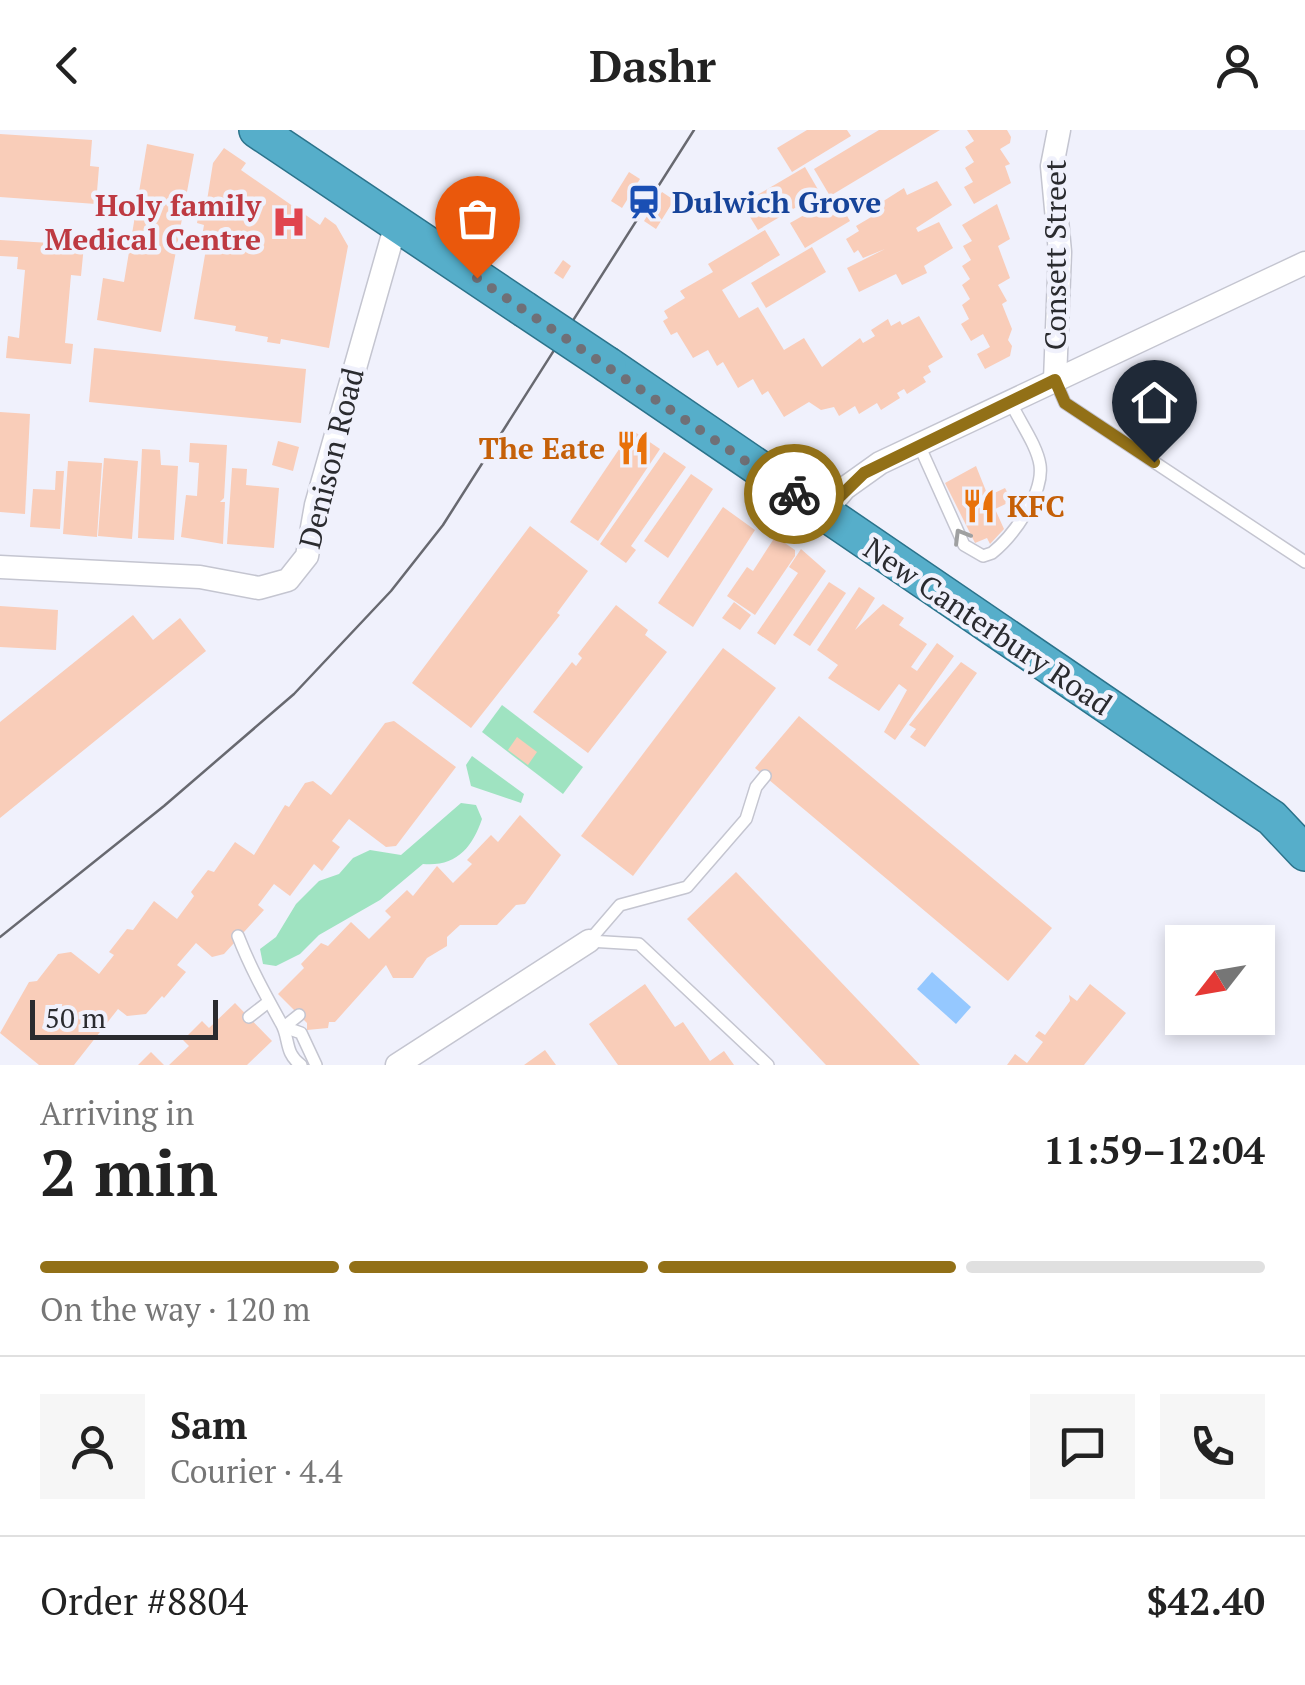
<!DOCTYPE html>
<meta charset="utf-8">
<style>
:root{--surface:#fff;--page:#f6f6f6;--text:#222;--muted:#767676;--line:#e0e0e0;--accent:#927017}
body{margin:0;font-family:"PT Serif",serif;background:var(--page);color:var(--text);height:100vh;display:flex;flex-direction:column;font-size:38px;white-space:nowrap}
*{box-sizing:border-box;margin:0}
p{font-size:32px;color:var(--muted)}
.icon{flex:none;width:55px;height:55px;fill:none;stroke:currentColor;stroke-width:2;stroke-linecap:round;stroke-linejoin:round}
.map{position:relative;height:935px;overflow:hidden}
.panel{display:flex;flex-direction:column;background:var(--surface);flex:1}
.panel>*{flex:none}
.needle{width:65px;rotate:239deg}
.tools{position:absolute;left:1165px;top:795px;display:grid;gap:20px}
.tools a{display:grid;place-items:center;width:110px;height:110px;border-radius:0px;background:var(--surface);box-shadow:0 5px 15px #0003;font-size:50px}
.scale{position:absolute;left:30px;bottom:25px;width:188px;box-sizing:border-box;padding-left:10px;border:5px solid #2a2b2f;border-top:0;font-size:28px;line-height:35px;white-space:nowrap;color:#2a2b2f;-webkit-text-stroke:8px #f0f1fc;paint-order:stroke}
.pin{position:absolute;display:grid;place-items:center;width:85px;height:85px;color:#fff;margin:-102px -42px;border-radius:50% 50% 50% 0;rotate:-45deg;box-shadow:0 0 10px #0007}
.pin .icon{rotate:45deg}
.courier{position:absolute;display:grid;place-items:center;width:100px;height:100px;margin:-50px;border:8px solid #927017;border-radius:50%;background:#fff;color:#222;box-shadow:0 2px 12px #0007}
.headline em{font-style:normal;font-weight:600}
.headline div{display:flex;flex-direction:column-reverse}
.headline{display:flex;align-items:center;justify-content:space-between;height:170px;padding:0 40px}
h1{font-size:65px;font-weight:600;line-height:75px}
.bar{display:grid;grid-template-columns:repeat(4,1fr);gap:15px 10px;align-content:center;height:120px;padding:0 40px}
.bar i{height:12px;border-radius:8px;background:var(--line)}
.bar .on{background:var(--accent)}
.bar p{grid-column:span 4}
.line{display:flex;align-items:center;gap:25px;padding:0 40px;border-top:2px solid var(--line)}
.line div{flex:1}
.round{display:grid;place-items:center;flex:none;width:105px;height:105px;border-radius:0px;background:var(--page)}
header{display:flex;justify-content:space-between;align-items:center;height:130px;padding:0 40px;background:var(--surface);font-size:45px;font-weight:600}
.map>svg:first-child{display:block}
</style>
<header><svg class="icon" aria-label="back" viewBox="0 0 24 24"><path d="M15 5l-7 7 7 7"/></svg>Dashr<svg class="icon" aria-label="person" viewBox="0 0 24 24"><circle cx="12" cy="8" r="4"/><path d="M4 21q1-7 8-7t8 7"/></svg></header>
<div class="map">
<svg width="1305" height="935" viewBox="0 0 1305 935">
<rect width="100%" height="100%" fill="#f0f1fc"/>
<g fill="#9fe3c1">
<polygon points="502,575 583,637 563,664 482,602"/>
<polygon points="472,626 524,664 521,673 471,656 466,635"/>
<path d="M 461,673 L 476,675 L 482,689 C 472,718 456,737 423,734 L 380,770 L 319,805 L 300,824 L 276,836 L 263,834 L 260,819 L 276,807 L 296,774 L 319,751 L 339,744 L 353,728 L 370,720 L 401,725 Z"/>
</g>
<polygon fill="#95c8ff" points="932,842 971,877 956,894 917,859"/>
<g fill="#f9cdb9">
<polygon points="807,0 847,0 851,6 792,42 777,18"/>
<polygon points="879,0 940,0 830,66 814,39"/>
<polygon points="967,0 1007,0 1011,7 1010,13 1000,19 1010,34 1005,36 1011,53 974,74 964,57 973,52 965,38 974,32 965,17 974,11"/>
<polygon points="0,4 92,10 90,36 99,37 96,74 0,67"/>
<polygon points="147,14 194,24 161,202 97,190 103,148 124,152"/>
<polygon points="224,18 246,33 241,40 320,95 325,87 336,95 348,116 329,218 281,209 280,214 267,212 268,207 235,201 236,196 194,189 206,119 200,118 204,95 197,93 199,82 205,83 213,33"/>
<polygon points="805,37 820,63 758,100 742,74"/>
<polygon points="629,42 640,49 622,78 611,71"/>
<polygon points="937,51 952,75 916,98 918,102 939,92 953,118 924,136 927,143 902,155 896,144 859,162 847,138 885,119 863,128 858,120 854,123 846,109 859,101 856,96 878,83 874,77 904,58 907,65"/>
<polygon points="662,62 674,70 656,99 644,91"/>
<polygon points="836,67 850,91 805,118 790,93"/>
<polygon points="997,74 1010,109 998,116 1010,148 998,155 1007,171 1002,174 1012,199 1008,210 1012,216 1010,226 985,239 977,224 990,217 983,204 971,211 961,194 969,189 962,175 970,169 962,155 970,149 962,136 971,130 963,116 972,111 962,95"/>
<polygon points="765,100 780,125 722,160 739,188 758,177 784,220 804,208 822,237 860,208 863,213 875,206 871,200 888,189 891,196 900,191 902,195 919,186 943,227 928,236 931,242 923,247 926,252 907,264 904,259 897,263 900,268 881,280 877,273 859,284 855,276 839,286 834,277 821,280 809,272 784,287 768,261 762,265 753,249 738,258 723,232 717,236 708,220 693,228 677,202 671,205 663,191 668,188 664,181 685,168 680,161 713,142 708,134"/>
<polygon points="0,110 84,115 81,146 71,145 65,213 73,214 71,234 6,228 8,206 19,208 25,140 17,139 18,127 0,126"/>
<polygon points="812,117 826,142 766,178 751,153"/>
<polygon points="563,130 571,136 563,149 554,143"/>
<polygon points="94,218 306,239 301,293 89,272"/>
<polygon points="0,282 30,284 25,384 0,382"/>
<polygon points="632,300 660,319 598,411 570,392"/>
<polygon points="278,311 299,317 293,341 272,335"/>
<polygon points="190,313 227,315 224,368 220,372 225,372 223,414 181,407 186,365 197,366 199,333 189,332"/>
<polygon points="142,319 160,320 161,335 178,336 174,410 138,408"/>
<polygon points="664,322 686,337 631,416 636,420 626,433 600,414"/>
<polygon points="104,328 138,331 132,409 98,406"/>
<polygon points="68,331 102,333 97,407 63,404"/>
<polygon points="976,336 988,366 1005,358 1012,371 995,379 1004,399 990,414 987,408 975,413 945,353"/>
<polygon points="232,338 247,339 246,355 279,358 274,418 227,414"/>
<polygon points="56,341 64,341 60,399 30,397 33,359 55,360"/>
<polygon points="691,344 713,359 668,428 644,411"/>
<polygon points="723,377 755,400 693,497 658,473"/>
<polygon points="530,396 588,441 557,483 560,485 471,598 412,553"/>
<polygon points="779,409 795,420 795,426 755,485 727,466 747,437 753,441 773,410"/>
<polygon points="801,419 826,441 775,515 757,503 798,443 789,437"/>
<polygon points="829,452 846,463 810,516 793,505"/>
<polygon points="859,457 875,468 855,500 883,474 904,488 899,495 927,514 911,537 917,541 937,513 954,526 895,610 884,602 907,560 899,554 879,581 828,548 838,535 817,520"/>
<polygon points="734,472 751,485 740,500 722,488"/>
<polygon points="616,475 648,500 645,505 667,522 588,623 533,582 572,532 576,536 582,528 578,524"/>
<polygon points="0,476 58,480 56,520 0,517"/>
<polygon points="133,485 153,510 180,488 206,521 0,688 0,592"/>
<polygon points="723,518 776,558 633,746 581,706"/>
<polygon points="961,532 977,543 925,617 910,607 916,599 909,595"/>
<polygon points="799,586 1052,798 1008,851 755,638"/>
<polygon points="394,591 456,637 396,716 386,717 349,689 332,711 340,717 322,741 314,734 290,766 274,754 258,775 264,780 224,824 212,827 196,813 177,835 186,842 164,868 162,866 146,884 127,886 118,879 74,935 39,935 0,903 29,852 37,851 58,824 71,822 99,844 114,825 109,822 127,799 133,800 154,771 177,789 194,766 191,762 208,740 214,742 235,712 254,725 285,675 289,677 305,653 313,651 331,665 385,593"/>
<polygon points="517,607 537,622 528,635 508,620"/>
<polygon points="520,685 561,725 525,774 516,775 497,795 460,795 447,807 447,816 427,828 413,848 393,848 386,835 335,892 329,892 328,898 307,900 307,893 278,864 304,838 301,834 321,813 328,816 351,792 369,809 391,787 385,781 407,760 413,766 437,736 453,753 472,734 467,730 491,705 498,712"/>
<polygon points="736,742 920,935 826,935 687,789"/>
<polygon points="645,854 675,897 683,892 710,931 724,921 734,935 618,935 589,894"/>
<polygon points="1090,854 1126,883 1084,935 1007,935 1015,924 1027,933 1043,912 1035,906 1039,901 1045,905 1070,871 1069,865 1077,871"/>
<polygon points="235,873 272,911 247,935 169,935 189,916 183,910 202,891 209,898"/>
<polygon points="545,920 556,935 524,935"/>
<polygon points="151,922 164,935 138,935"/>
</g>
<g fill="none" stroke-linecap="round" stroke-linejoin="round">
<g stroke="#c4c5d0" stroke-width="14">
<g id="service">
<polyline points="1055,250 1065,273 1305,432"/>
<path d="M 919,315 L 964,415 L 983,426 L 992,423 C 1013,406 1044,364 1040,335 C 1037,315 1019,291 1010,271"/>
<path d="M 238,806 C 250,837 265,864 281,893 C 290,908 284,923 301,935"/>
<polyline points="589,811 620,775 687,757 746,689 756,657 765,646"/>
<polyline points="589,811 639,814 768,935"/>
<polyline points="299,885 284,897 301,903 316,935"/>
<polyline points="249,887 267,873"/>
</g>
</g>
<g stroke="#c4c5d0" stroke-width="25">
<g id="minor">
<polyline points="1055,250 1060,122 1052,36 1059,0"/>
<polyline points="823,384 845,358 880,333 1305,133"/>
<polyline points="0,437 200,447 259,458 288,450 307,426 316,375 396,94"/>
<polyline points="397,935 589,811"/>
</g>
</g>
<g stroke="#2b738b" stroke-width="38">
<g id="trunk">
<polyline points="257,0 524,179"/>
<polyline points="608,235 1272,688 1305,723"/>
</g>
</g>
<use href="#service" stroke="#fff" stroke-width="11"/>
<use href="#minor" stroke="#fff" stroke-width="22"/>
<use href="#trunk" stroke="#56aeca" stroke-width="35"/>
<polyline stroke="#686970" stroke-width="2.5" points="0,807 164,676 294,564 391,461 443,395 694,0"/>
<g stroke="#2b738b" stroke-width="38" stroke-linecap="butt">
<polyline id="trunk-bridge" points="524,179 608,235"/>
</g>
<use href="#trunk-bridge" stroke="#56aeca" stroke-width="35"/>
</g>
<defs><path id="oneway-chevron" d="M-2-3.5L2.5 0L-2 3.5" fill="none" stroke-width="1.6" stroke-linecap="round" stroke-linejoin="round" transform="scale(2.5)"/></defs>
<use stroke="#9fa0a1" href="#oneway-chevron" transform="translate(961 406) rotate(-121)"/>
<g fill="none" stroke-linecap="round" stroke-linejoin="round">
<polyline stroke="#6f7077" stroke-width="10" stroke-dasharray="0 18" points="477,148 794,364"/>
<polyline stroke="#927017" stroke-width="12" points="794,364 822,384 864,343 1055,250 1065,273 1154,332"/>
</g>
<defs>
<g id="station-bare" transform="scale(2.7)"><path d="M-3-6H3Q5-6 5-4V2Q5 4 3 4L4.5 6H3L1.5 4h-3L-3 6H-4.5L-3 4Q-5 4-5 2V-4Q-5-6-3-6ZM-3.5-4v3h7v-3ZM-3.5 1v1.5H-2V1ZM2 1v1.5H3.5V1Z" fill="#1a4fb4" stroke="#f0f1fc" stroke-width="2.5" paint-order="stroke"/></g>
<g id="hospital-bare" transform="scale(2.7)"><path d="M-5-5h3v3.5h4V-5h3V5h-3V1.5h-4V5h-3Z" fill="#e0444e" stroke="#f0f1fc" stroke-width="2.5" paint-order="stroke"/></g>
<g id="restaurant-bare" transform="scale(2.7)"><path d="M-5-6h1v4h1v-4h1v4h1v-4h1v5L-1.5 .5V6h-2V.5L-5-1ZM5-6V6H3V1.5H1.5Q1.5-4 5-6Z" fill="#e8710a" stroke="#f0f1fc" stroke-width="2.5" paint-order="stroke"/></g>
</defs>
<g fill-rule="evenodd">
<use href="#station-bare" x="644" y="72"/>
<use href="#hospital-bare" x="289" y="92"/>
<use href="#restaurant-bare" x="633" y="318"/>
<use href="#restaurant-bare" x="979" y="376"/>
</g>
<g text-anchor="middle" dominant-baseline="central" stroke-width="9" stroke-linejoin="round" paint-order="stroke">
<g font-size="30" font-weight="bold" fill="#164399" stroke="#f0f1fc" text-anchor="start">
<text x="672" y="72">Dulwich Grove</text>
</g>
<g font-size="30" font-weight="bold" fill="#be3a42" stroke="#f0f1fc" text-anchor="end">
<text x="261" y="75">Holy family<tspan x="261" dy="34">Medical Centre</tspan></text>
</g>
<g font-size="30" fill="#2a2b2f" stroke="#f0f1fc">
<text transform="translate(1055 125) rotate(-90)">Consett Street</text>
<text transform="translate(331 328) rotate(-76)">Denison Road</text>
<text transform="translate(988 496) rotate(34)">New Canterbury Road</text>
</g>
<g font-size="30" font-weight="bold" fill="#c56008" stroke="#f0f1fc" text-anchor="end">
<text x="605" y="318">The Eate</text>
<text x="1007" y="376" text-anchor="start">KFC</text>
</g>
</g>
</svg>
<div class="tools">
<a><svg class="needle" viewBox="-14 -14 28 28"><path d="M0-13l5 13h-10z" fill="#e53935"/><path d="M0 13l5-13h-10z" fill="#767676"/></svg></a>
</div>
<div class="scale">50 m</div>
<div class="pin" style="left:477px;top:148px;background:#ea580c"><svg class="icon" aria-label="bag" viewBox="0 0 24 24"><path d="M5 8h14l-1 12H6zM9 8a3 3 0 0 1 6 0"/></svg></div>
<div class="pin" style="left:1154px;top:332px;background:#1f2937"><svg class="icon" aria-label="home" viewBox="0 0 24 24"><path d="M3 11l9-7 9 7M6 9v11h12V9"/></svg></div>
<div class="courier" style="left:794px;top:364px"><svg class="icon" aria-label="bike" viewBox="0 0 24 24"><circle cx="6" cy="16" r="4"/><circle cx="18" cy="16" r="4"/><path d="M6 16l4-8h5l3 8M10 8l3 8H6M13 5h3"/></svg></div>
</div>
<section class="panel">
<div class="headline"><div><h1>2 min</h1><p>Arriving in</p></div><em>11:59–12:04</em></div>
<div class="bar"><i class="on"></i><i class="on"></i><i class="on"></i><i></i><p>On the way · 120 m</p></div>
<div class="line" style="height:180px"><a class="round"><svg class="icon" aria-label="person" viewBox="0 0 24 24"><circle cx="12" cy="8" r="4"/><path d="M4 21q1-7 8-7t8 7"/></svg></a><div><b>Sam</b><p>Courier · 4.4</p></div><a class="round"><svg class="icon" aria-label="chat" viewBox="0 0 24 24"><path d="M4 5h16v11H9l-5 4z"/></svg></a><a class="round"><svg class="icon" aria-label="phone" viewBox="0 0 24 24"><path d="M5 4h4l2 5-3 2q2 4 5 5l2-3 5 2v4C11 20 4 13 5 4z"/></svg></a></div>
<div class="line" style="height:130px"><div>Order #8804</div><b>$42.40</b></div>
</section>
